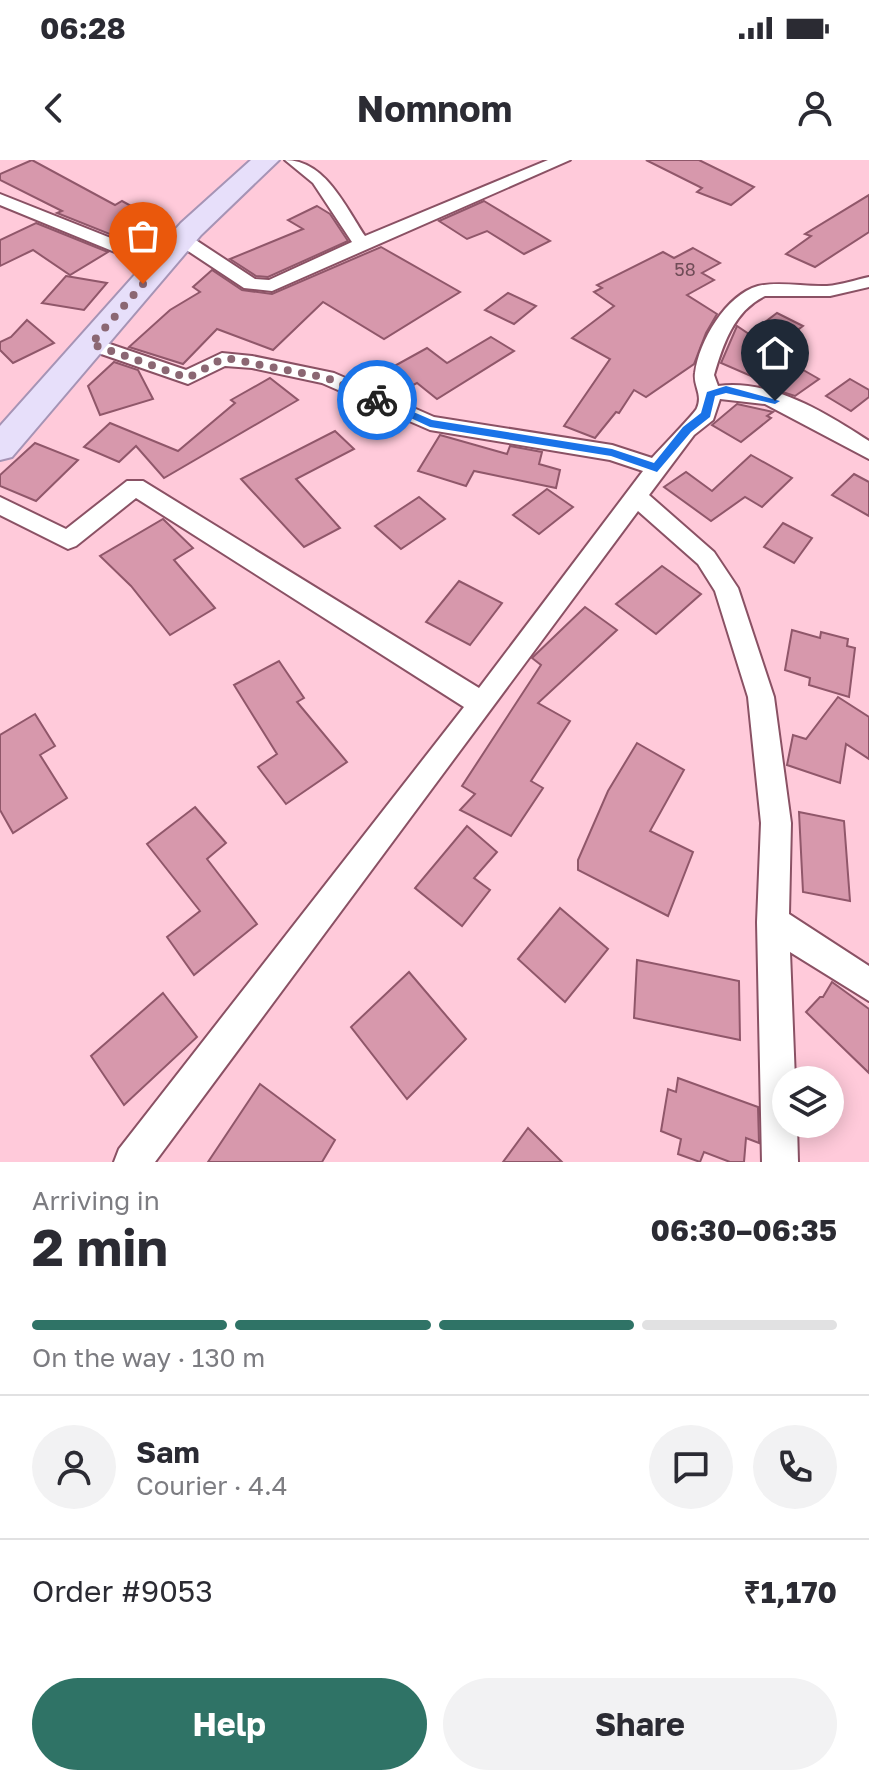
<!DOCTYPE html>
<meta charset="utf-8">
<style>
:root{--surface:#fff;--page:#f2f2f3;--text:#2b2b33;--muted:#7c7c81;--line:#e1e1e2;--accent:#2f7366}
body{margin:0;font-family:"Golos Text",sans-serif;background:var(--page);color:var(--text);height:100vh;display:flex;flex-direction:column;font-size:30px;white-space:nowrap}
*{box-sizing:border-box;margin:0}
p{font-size:26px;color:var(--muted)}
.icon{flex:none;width:44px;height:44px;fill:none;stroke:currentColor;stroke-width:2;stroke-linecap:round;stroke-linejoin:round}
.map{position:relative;height:1002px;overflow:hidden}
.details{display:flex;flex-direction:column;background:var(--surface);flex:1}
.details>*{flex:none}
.fabs{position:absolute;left:772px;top:906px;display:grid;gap:16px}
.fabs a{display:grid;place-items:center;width:72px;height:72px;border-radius:50%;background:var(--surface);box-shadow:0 4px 20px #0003;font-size:40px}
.pin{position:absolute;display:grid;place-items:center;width:68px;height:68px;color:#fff;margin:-82px -34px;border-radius:50% 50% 50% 0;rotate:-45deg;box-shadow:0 0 8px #0007}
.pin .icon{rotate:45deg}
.courier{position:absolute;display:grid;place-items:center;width:80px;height:80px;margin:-40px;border:6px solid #1a73e8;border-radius:50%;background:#fff;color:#222;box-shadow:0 2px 10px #0007}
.summary em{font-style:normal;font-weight:700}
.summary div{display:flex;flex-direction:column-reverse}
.summary{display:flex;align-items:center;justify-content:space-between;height:136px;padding:0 32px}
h1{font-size:52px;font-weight:700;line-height:60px}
.bar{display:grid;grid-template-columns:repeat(4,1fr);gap:12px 8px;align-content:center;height:96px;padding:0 32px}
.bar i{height:10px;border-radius:6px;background:var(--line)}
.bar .on{background:var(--accent)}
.bar p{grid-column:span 4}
.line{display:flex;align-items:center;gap:20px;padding:0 32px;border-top:2px solid var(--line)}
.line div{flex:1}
.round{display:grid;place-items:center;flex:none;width:84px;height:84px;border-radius:42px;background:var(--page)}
.cta{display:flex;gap:16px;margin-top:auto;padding:16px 32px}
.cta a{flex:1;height:92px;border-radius:48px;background:var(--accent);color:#fff;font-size:32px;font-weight:700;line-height:92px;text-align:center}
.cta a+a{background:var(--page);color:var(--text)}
.status{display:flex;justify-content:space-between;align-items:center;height:56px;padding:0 40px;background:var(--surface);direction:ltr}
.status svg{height:22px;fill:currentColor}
header{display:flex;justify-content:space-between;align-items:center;height:104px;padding:0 32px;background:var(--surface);font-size:36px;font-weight:700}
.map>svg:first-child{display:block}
</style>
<div class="status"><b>06:28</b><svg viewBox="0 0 49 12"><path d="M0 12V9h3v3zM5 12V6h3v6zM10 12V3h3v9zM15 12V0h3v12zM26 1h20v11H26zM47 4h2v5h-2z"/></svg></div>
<header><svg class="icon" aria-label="back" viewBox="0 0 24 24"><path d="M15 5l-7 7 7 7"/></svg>Nomnom<svg class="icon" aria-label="person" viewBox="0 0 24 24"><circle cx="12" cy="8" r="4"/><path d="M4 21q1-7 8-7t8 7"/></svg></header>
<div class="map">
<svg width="869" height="1002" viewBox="0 0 869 1002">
<rect width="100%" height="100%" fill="#ffcada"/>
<g fill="#d798ac" stroke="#90576a" stroke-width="2">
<polygon points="32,0 115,45 122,41 162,63 127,81 57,53 62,51 0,20 0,14"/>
<polygon points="646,0 699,0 754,27 731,45 697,32 702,28"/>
<polygon points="869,35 869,72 815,107 786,94 811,76 805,74"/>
<polygon points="484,41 550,81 524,94 487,71 467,79 439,61"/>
<polygon points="317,46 330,54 348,81 268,117 256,116 230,99 303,69 288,60"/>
<polygon points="36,63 108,92 70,115 33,90 0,106 0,80"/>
<polygon points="381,87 460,132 384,179 323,142 273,190 217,169 183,204 129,187 170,150 200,132 193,127 212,110 242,130 272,134"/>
<polygon points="693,88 720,103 702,113 714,120 687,135 717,154 706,173 694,204 646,237 634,230 619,253 616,252 595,278 564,266 610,199 572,178 614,146 594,132 602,128 597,125 663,92 674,98"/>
<polygon points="66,116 107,123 84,150 42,143"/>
<polygon points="508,133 536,146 514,164 485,150"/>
<polygon points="777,153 803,166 770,191 819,219 795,236 760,225 765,222 721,203 737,166 749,174"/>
<polygon points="27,160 54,183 13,203 0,190 0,182 11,177"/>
<polygon points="491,177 514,191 437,239 417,223 401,231 380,214 427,188 447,203"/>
<polygon points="114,202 138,210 153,239 100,255 88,226"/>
<polygon points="270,218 298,240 164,318 136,286 119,302 84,287 110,263 178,291 235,243 231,240"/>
<polygon points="850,219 869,230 869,237 851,251 826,236"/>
<polygon points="737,244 773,252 767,256 771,258 741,282 712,265"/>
<polygon points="335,271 354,289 296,319 340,368 304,387 241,319"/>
<polygon points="440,275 507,294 510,286 542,292 539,304 560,310 556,328 474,311 466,326 418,311"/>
<polygon points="35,283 78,300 36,341 0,326 0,315"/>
<polygon points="751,295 792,318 762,347 745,337 711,361 664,327 686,312 712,331"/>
<polygon points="854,314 869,322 869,356 832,335"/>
<polygon points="547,329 573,347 539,374 513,355"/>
<polygon points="419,337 445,359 401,389 375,366"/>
<polygon points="163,359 193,388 174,400 215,448 170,475 131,426 100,396"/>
<polygon points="783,363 812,378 794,403 764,387"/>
<polygon points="662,406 701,434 656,474 616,444"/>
<polygon points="459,421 502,443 470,485 426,462"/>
<polygon points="585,447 617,470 538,543 570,561 531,621 543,628 511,676 460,650 475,634 462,626 541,505 532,498"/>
<polygon points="792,470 820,478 821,472 848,479 847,486 855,488 849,537 809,525 810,518 785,510"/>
<polygon points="279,501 304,538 297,542 347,602 286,644 258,607 277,594 234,525"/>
<polygon points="838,537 869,557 869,599 846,584 840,623 787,605 793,575 806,579"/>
<polygon points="35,554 55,586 40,595 67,638 13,673 0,650 0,575"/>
<polygon points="637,583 684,610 650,671 693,692 668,756 578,710 578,700 608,631"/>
<polygon points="195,647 226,683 207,699 257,764 194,815 167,777 200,751 147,684"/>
<polygon points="799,652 844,661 850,741 803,732"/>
<polygon points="467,666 497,692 474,718 490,730 462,766 415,728"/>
<polygon points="560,748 608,789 565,842 518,799"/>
<polygon points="637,800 739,821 740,880 634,858"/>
<polygon points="409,812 466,879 407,939 351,867"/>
<polygon points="832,822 869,849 869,913 806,852 820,837 823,837"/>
<polygon points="163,833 197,877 124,945 91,896"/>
<polygon points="678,918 758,947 759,983 746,978 744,1002 730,1002 704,992 700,1002 678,994 681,979 661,971 668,929 676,932"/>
<polygon points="260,924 335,980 322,1002 208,1002"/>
<polygon points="528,968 562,1002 503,1002"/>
</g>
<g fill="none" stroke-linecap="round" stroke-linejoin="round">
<g stroke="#8a5164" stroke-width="4">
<g id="street">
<path d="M 285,0 C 325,0 345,46 365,76 L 548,0 L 570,0 L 272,131 L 244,128 L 176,83 L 176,75 L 188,75 L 255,119 L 269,120 L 352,82 L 313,23 Z"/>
<polygon points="0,34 166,100 169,104 166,108 154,108 0,45"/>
<path d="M 869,117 L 869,127 L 830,136 L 765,136 C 734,151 723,184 714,215 L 718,226 C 772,219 826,253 869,281 L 869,299 L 765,244 L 720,239 L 713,260 L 694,275 L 649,335 L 714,392 L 738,428 L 774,537 L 791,663 L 789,754 L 869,806 L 869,841 L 790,792 L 795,920 L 786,920 L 786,964 L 797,964 L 798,1002 L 762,1002 L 757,762 L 761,663 L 748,537 L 715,431 L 698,404 L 638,351 L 155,1002 L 114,1002 L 119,989 L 464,547 L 136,338 L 76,386 L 68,389 L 0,355 L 0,337 L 66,369 L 127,321 L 143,321 L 479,528 L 643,311 L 610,300 L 430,270 L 322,223 L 252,208 L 225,206 L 188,224 L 84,188 L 81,184 L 84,180 L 98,180 L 186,210 L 222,193 L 252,196 L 334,213 L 434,257 L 612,285 L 652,298 C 659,290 696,252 697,248 C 703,234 693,226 695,213 C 699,181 726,135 758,126 C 779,121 805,127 827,126 C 841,125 855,120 869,117 Z"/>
</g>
</g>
<g stroke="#a694b5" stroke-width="4">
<polygon id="primary" points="251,0 279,0 201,75 12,297 0,300 0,266 181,63"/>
</g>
<use href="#street" fill="#fff" fill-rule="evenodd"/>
<use href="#primary" fill="#e7dffa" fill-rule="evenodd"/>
</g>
<polygon fill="#1a73e8" points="726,226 780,241 775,244 726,233 715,236 710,257 691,272 657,312 611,296 430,267 372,240 381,238 432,260 612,289 654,303 683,267 701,253 707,232"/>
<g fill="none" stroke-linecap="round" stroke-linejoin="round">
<polyline stroke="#8b6773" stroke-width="8" stroke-dasharray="0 14.4" points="143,124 91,184 188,218 222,199 231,199 327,218 377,240"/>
</g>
<g text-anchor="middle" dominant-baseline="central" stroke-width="6" stroke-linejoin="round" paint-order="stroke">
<g font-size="18" fill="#6f4c57">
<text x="685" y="109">58</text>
</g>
</g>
</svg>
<div class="fabs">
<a><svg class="icon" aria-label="layers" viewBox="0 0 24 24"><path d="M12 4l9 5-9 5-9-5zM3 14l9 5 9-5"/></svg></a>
</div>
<div class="pin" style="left:143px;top:124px;background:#ea580c"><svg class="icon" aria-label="bag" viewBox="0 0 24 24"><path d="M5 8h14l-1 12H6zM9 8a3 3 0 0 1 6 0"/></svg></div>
<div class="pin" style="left:775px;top:241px;background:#1f2937"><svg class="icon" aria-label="home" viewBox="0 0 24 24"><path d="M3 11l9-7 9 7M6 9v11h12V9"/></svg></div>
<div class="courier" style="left:377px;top:240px"><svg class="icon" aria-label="bike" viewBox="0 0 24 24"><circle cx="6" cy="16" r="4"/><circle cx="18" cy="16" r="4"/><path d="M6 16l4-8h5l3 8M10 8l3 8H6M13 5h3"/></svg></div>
</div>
<section class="details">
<div class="summary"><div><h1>2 min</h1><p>Arriving in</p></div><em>06:30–06:35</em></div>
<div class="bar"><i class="on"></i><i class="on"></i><i class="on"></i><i></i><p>On the way · 130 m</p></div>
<div class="line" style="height:144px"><a class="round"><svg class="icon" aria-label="person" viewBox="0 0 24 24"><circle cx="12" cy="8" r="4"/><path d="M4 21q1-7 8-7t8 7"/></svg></a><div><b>Sam</b><p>Courier · 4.4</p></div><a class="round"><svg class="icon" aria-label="chat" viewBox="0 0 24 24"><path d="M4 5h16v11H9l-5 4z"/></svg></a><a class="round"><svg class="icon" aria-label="phone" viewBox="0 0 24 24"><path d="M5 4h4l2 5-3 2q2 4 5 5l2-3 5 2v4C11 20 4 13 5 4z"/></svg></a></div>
<div class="line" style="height:104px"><div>Order #9053</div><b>₹1,170</b></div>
<div class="cta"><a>Help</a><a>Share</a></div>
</section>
